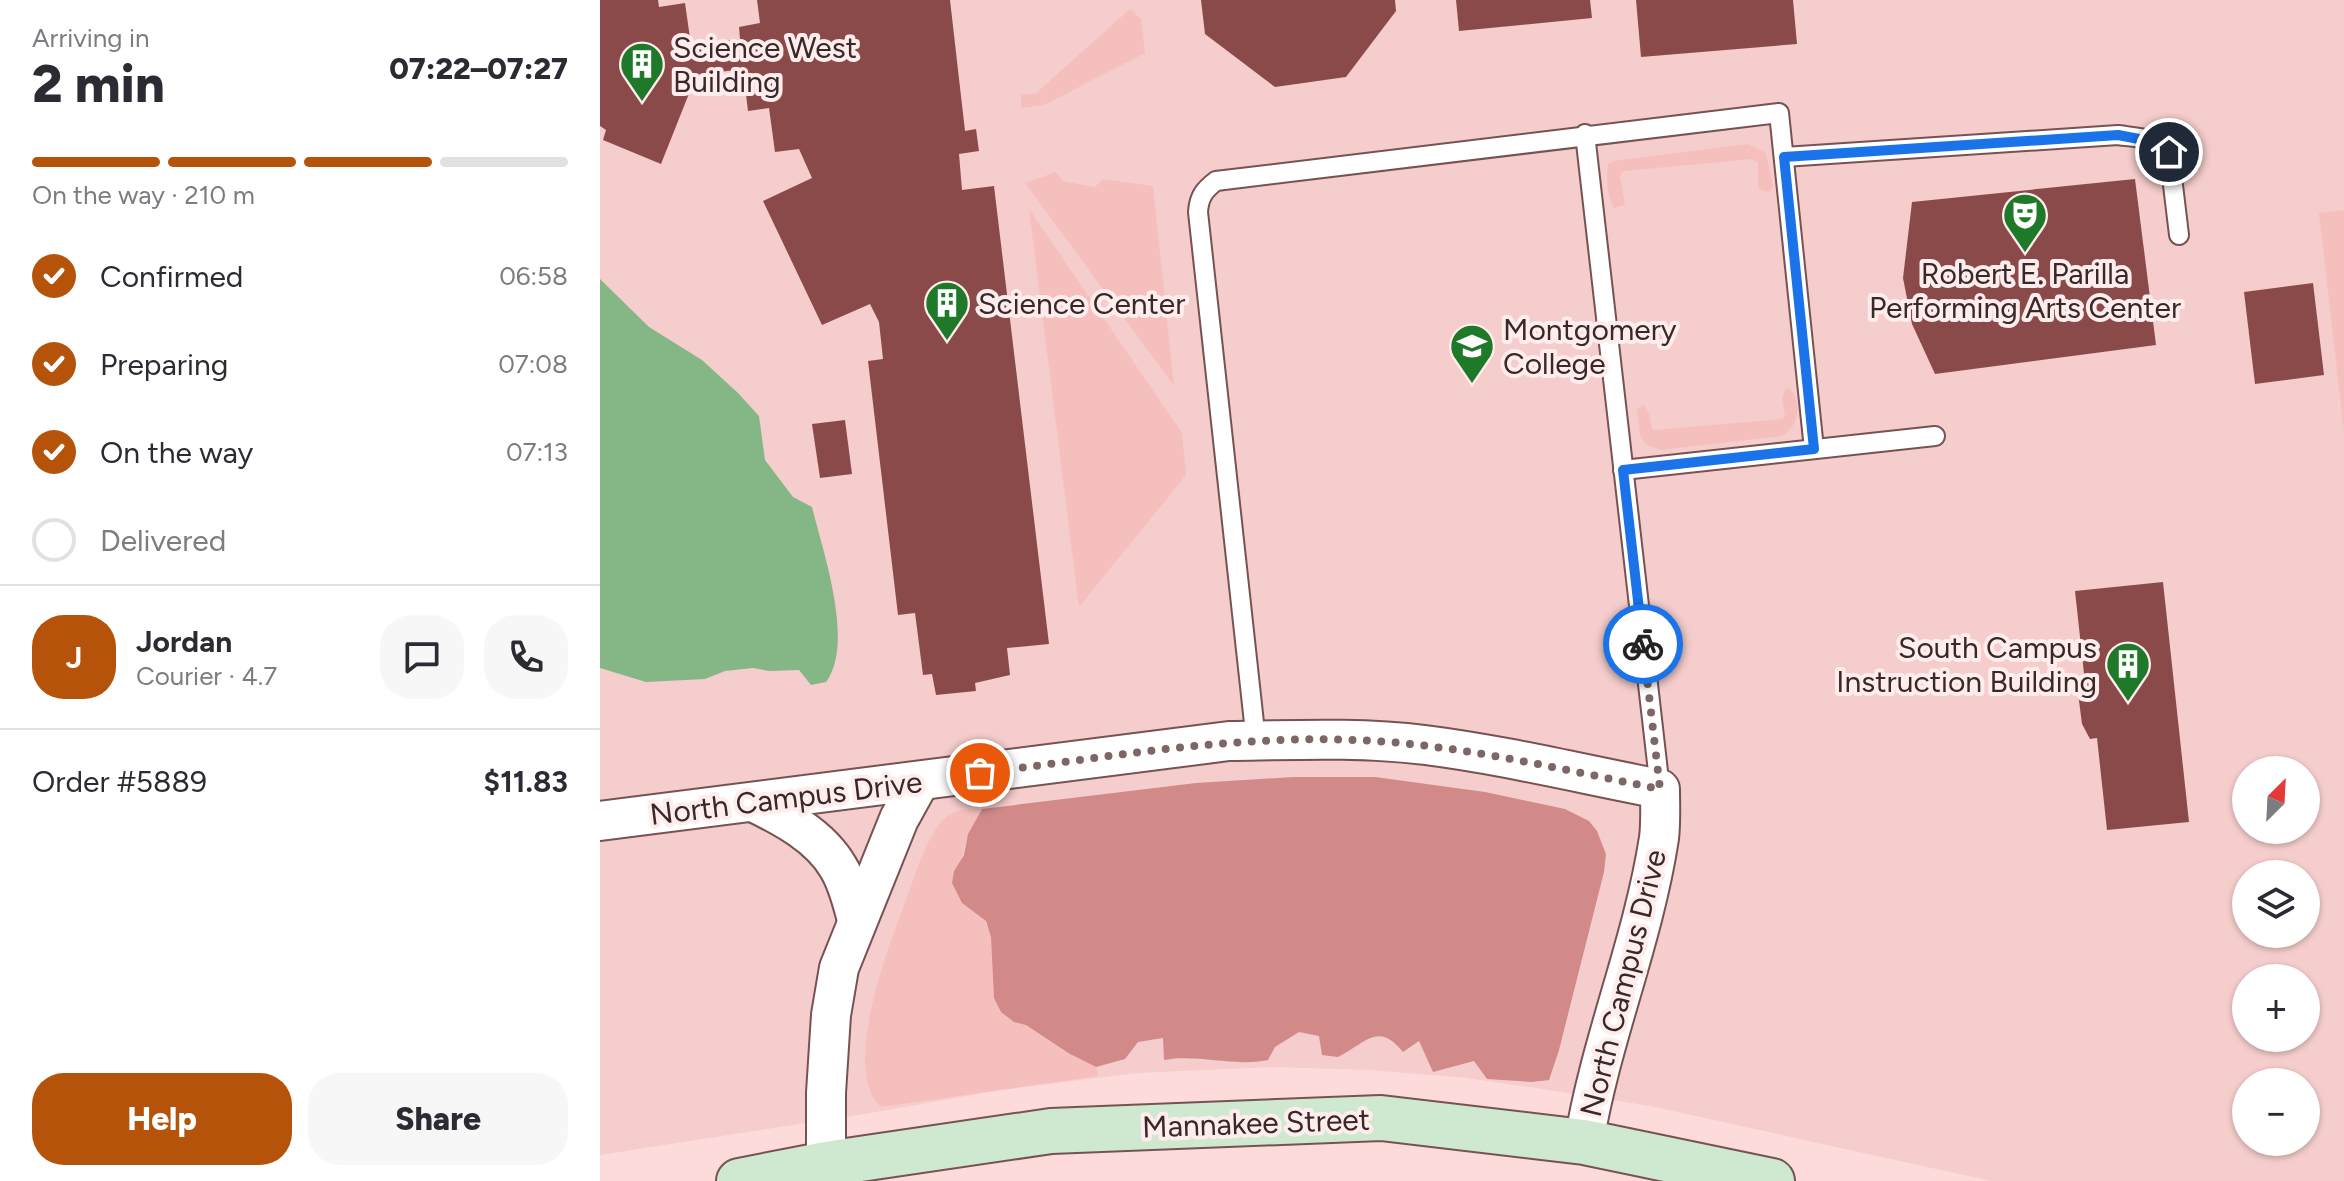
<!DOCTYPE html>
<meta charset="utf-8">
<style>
:root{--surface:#fff;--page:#f7f7f7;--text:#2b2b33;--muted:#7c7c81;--line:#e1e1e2;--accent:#b45309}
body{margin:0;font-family:Figtree,sans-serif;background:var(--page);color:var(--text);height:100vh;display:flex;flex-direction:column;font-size:30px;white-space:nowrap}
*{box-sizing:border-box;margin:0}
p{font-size:26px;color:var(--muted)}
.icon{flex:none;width:44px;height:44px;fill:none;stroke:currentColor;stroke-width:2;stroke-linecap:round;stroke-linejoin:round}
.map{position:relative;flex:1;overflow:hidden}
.details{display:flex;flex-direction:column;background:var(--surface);width:600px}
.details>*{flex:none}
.needle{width:52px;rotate:24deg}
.controls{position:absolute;left:1632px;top:756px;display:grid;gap:16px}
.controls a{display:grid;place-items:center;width:88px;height:88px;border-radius:50%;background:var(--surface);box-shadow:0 2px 6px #0004;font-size:40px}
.pin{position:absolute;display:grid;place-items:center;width:68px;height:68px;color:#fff;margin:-34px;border:4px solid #fff;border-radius:50%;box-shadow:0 2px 8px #0007}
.courier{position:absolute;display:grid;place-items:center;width:80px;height:80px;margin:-40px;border:6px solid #1a73e8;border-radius:50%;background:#fff;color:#222;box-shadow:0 2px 10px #0007}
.summary em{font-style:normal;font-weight:800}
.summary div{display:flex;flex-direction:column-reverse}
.summary{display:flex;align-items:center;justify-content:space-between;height:136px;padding:0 32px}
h1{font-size:52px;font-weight:800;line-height:60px}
.bar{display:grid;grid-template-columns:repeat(4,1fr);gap:12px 8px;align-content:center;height:96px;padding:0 32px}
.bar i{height:10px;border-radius:6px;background:var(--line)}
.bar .current{background:var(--accent)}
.bar p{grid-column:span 4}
.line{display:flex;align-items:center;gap:20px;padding:0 32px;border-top:2px solid var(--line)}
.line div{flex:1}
.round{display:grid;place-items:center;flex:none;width:84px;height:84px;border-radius:32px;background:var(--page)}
ol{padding:0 32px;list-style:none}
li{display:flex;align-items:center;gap:24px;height:88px}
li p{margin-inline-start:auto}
li .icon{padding:8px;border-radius:50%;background:var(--accent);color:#fff;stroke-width:4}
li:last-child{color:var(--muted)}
li i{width:44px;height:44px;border:4px solid var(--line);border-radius:50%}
.primary-button{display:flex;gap:16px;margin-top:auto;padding:16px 32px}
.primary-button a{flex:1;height:92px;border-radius:32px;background:var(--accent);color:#fff;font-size:32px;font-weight:800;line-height:92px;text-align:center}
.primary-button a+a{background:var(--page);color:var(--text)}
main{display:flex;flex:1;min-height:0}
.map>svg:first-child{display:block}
</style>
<main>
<section class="details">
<div class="summary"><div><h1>2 min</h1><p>Arriving in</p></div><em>07:22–07:27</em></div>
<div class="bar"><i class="current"></i><i class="current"></i><i class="current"></i><i></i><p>On the way · 210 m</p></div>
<ol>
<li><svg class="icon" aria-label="check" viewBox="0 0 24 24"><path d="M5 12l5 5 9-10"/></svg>Confirmed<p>06:58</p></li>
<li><svg class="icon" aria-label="check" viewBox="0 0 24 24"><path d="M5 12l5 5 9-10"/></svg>Preparing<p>07:08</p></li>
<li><svg class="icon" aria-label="check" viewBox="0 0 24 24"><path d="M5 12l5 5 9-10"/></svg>On the way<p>07:13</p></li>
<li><i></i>Delivered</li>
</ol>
<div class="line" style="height:144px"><b class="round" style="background:var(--accent);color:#fff">J</b><div><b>Jordan</b><p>Courier · 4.7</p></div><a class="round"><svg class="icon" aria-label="chat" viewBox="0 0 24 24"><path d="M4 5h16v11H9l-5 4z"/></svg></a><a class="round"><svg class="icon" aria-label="phone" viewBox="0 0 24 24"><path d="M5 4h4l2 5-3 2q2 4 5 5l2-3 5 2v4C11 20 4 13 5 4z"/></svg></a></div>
<div class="line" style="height:104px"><div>Order #5889</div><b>$11.83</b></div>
<div class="primary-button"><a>Help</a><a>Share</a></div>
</section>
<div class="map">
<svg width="1744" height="1181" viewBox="0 0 1744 1181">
<rect width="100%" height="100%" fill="#fddbda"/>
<path fill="#f5cdcc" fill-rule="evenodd" d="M 0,0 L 1744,0 L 1744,1181 L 1391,1181 L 1050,1106 L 949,1090 L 867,1078 L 769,1070 L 672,1067 L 537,1073 L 400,1090 L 283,1111 L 0,1155 ZM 1646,770 L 1706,770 L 1706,830 L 1646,830 ZM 1646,874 L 1706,874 L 1706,934 L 1646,934 ZM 1646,978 L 1706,978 L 1706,1038 L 1646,1038 ZM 1646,1082 L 1706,1082 L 1706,1142 L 1646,1142 Z"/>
<g fill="#f5bfbd">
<polygon points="530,9 541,19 545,53 444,105 421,108 421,95 435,94"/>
<path d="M 1148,144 L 1166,153 L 1173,186 L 1170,192 L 1162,191 L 1158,187 L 1158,162 L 1152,159 L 1024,171 L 1020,176 L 1025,205 L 1014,208 C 1007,198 1006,176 1008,164 L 1013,161 Z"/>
<polygon points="456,172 463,181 495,187 503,179 553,186 574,386 425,183"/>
<polygon points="429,209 582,433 586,475 479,607"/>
<polygon points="1744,210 1744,431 1719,213"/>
<path d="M 1189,388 C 1203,403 1199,426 1182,436 L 1060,450 L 1045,444 L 1040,434 L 1037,410 L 1044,405 L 1049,413 L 1052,429 L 1056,430 L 1182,419 L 1185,416 L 1182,397 L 1185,390 Z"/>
<path d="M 382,809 L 368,834 L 360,864 L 354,871 L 362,903 L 384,919 L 391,936 L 393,958 L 426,1025 L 470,1054 L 496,1067 L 498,1076 L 281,1107 C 239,1069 292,937 309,892 C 317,870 330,825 352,813 C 360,808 373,809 382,809 Z"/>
</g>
<path fill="#d18a88" d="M 694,777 L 775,777 L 885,792 L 965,809 L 989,821 L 997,831 L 1006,854 L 1004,872 L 959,1050 L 949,1080 L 932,1082 L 887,1079 L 874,1061 L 833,1072 L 819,1041 L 803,1052 C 778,1021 766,1043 738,1057 L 722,1055 L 719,1036 L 699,1032 L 675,1047 L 668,1060 C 633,1067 599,1054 564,1060 L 563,1038 L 538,1042 L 525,1059 L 496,1067 L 470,1054 L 426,1025 L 414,1022 L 401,1012 L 394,998 L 391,937 L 386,921 L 362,903 L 352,883 L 354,871 L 364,855 L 368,834 L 382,809 L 596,783 Z"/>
<path fill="#85b685" d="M 0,279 L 49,327 L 102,360 L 138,393 L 159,416 L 165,460 L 193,497 L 212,507 C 223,552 255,643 226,682 L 211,685 L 199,670 L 169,671 L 153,668 L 125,671 L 105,679 L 46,682 L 0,668 Z"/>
<g fill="#8b4a4a">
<polygon points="0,0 58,0 59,7 85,3 91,45 140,39 139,27 160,23 157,0 350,0 365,131 376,129 379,151 359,154 362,190 394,186 449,644 407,648 410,675 375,683 376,691 336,695 332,674 323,675 315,613 298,615 268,361 283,359 279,322 270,304 222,325 163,201 212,178 199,149 175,152 169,108 148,111 143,69 88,76 94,81 61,164 3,140 6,130 0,126"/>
<polygon points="601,0 795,0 796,11 746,77 675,87 605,34"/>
<polygon points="856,0 990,0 992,18 859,31"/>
<polygon points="1036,0 1193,0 1197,44 1041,57"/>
<polygon points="1535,179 1556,345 1335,374 1312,324 1303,278 1312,202"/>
<polygon points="1713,283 1724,375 1655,384 1644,292"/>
<polygon points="245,420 252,474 220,478 212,424"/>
<polygon points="1563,582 1589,822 1507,830 1497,738 1490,739 1482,724 1478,693 1486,692 1475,591"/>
</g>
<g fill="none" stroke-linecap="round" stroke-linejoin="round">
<g stroke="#765352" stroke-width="22">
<g id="lane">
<polyline points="985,134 1060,789"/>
<path d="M 1184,157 L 1518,135 C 1538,138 1555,137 1569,152 L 1579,235"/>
<polyline points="1023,470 1335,436"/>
<path d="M 656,741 L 598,212 C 599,197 604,190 616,181 L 1179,113 L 1214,449"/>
</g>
</g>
<g stroke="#765352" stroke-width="42">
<g id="street">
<path d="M 153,802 C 184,817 220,836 238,867 C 248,883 252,902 257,920"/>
<path d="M 0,821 L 629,741 C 695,740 760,737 825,745 C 904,755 982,774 1060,789 C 1060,805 1061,822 1059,838 C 1043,942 1001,1039 984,1142"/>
<polyline points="226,1164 226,1093 231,1015 239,968 299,819 320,781"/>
</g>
</g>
<g stroke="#765352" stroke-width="48">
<polyline id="secondary" points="139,1181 226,1164 451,1131 781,1118 984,1142 1172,1181"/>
</g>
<use href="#lane" stroke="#fff" stroke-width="18"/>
<use href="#street" stroke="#fff" stroke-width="38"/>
<use href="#secondary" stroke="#cee9d0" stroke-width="44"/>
</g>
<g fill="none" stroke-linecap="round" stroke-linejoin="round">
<path stroke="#7d6766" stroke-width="8" stroke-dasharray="0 14.4" d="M 380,773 C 504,758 629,735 755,740 C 858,744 959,769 1060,789 L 1043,644"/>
<polyline stroke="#1a73e8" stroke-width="10" points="1043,644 1023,470 1214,449 1184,157 1518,135 1560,143 1569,152"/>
</g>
<defs>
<g id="building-pin" transform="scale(2.3)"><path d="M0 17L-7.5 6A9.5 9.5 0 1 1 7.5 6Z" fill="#1e7928" stroke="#feedec"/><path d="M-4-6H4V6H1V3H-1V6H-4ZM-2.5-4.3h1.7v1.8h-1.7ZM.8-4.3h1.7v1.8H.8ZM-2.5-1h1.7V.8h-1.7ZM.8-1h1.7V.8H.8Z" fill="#fff"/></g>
<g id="theatre-pin" transform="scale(2.3)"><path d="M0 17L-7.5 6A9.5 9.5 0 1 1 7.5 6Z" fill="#1e7928" stroke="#feedec"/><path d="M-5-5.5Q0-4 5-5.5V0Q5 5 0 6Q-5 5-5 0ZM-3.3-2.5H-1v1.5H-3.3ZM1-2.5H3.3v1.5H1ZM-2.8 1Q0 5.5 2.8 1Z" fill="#fff"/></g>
<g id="university-pin" transform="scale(2.3)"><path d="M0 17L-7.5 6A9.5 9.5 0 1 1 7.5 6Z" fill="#1e7928" stroke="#feedec"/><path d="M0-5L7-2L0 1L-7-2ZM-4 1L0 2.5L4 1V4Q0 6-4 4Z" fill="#fff"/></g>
</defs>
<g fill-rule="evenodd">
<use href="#building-pin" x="42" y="64"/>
<use href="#theatre-pin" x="1425" y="215"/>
<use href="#building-pin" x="347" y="303"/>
<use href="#university-pin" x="872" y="346"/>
<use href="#building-pin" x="1528" y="664"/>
</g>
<g text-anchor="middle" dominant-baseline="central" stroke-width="8" stroke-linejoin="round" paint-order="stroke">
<g font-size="30" fill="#382827" stroke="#feedec" text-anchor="start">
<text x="73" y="47">Science West<tspan x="73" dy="34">Building</tspan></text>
<text x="1425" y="273" text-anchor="middle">Robert E. Parilla<tspan x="1425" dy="34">Performing Arts Center</tspan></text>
<text x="378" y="303">Science Center</text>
<text x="903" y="329">Montgomery<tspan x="903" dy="34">College</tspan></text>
<text x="1497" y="647" text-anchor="end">South Campus<tspan x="1497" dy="34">Instruction Building</tspan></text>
</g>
<g font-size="30" fill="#382827" stroke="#feedec">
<text transform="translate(186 798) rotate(-7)">North Campus Drive</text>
<text transform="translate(1023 983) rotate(-76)">North Campus Drive</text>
<text transform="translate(656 1123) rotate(-2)">Mannakee Street</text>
</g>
</g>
</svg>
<div class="controls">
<a><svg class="needle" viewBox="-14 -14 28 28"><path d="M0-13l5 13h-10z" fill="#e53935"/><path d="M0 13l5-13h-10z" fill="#7c7c81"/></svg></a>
<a><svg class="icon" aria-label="layers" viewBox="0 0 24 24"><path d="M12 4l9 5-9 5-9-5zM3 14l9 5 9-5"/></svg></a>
<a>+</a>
<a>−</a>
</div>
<div class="pin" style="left:380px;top:773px;background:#ea580c"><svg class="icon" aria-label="bag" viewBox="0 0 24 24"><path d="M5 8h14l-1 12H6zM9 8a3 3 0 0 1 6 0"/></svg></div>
<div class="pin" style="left:1569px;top:152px;background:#1f2937"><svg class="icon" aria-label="home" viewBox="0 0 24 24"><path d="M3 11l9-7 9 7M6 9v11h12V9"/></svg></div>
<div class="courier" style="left:1043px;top:644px"><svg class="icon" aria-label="bike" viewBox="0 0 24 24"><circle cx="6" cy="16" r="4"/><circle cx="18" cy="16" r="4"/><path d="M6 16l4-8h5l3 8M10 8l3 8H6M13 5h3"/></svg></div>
</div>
</main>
